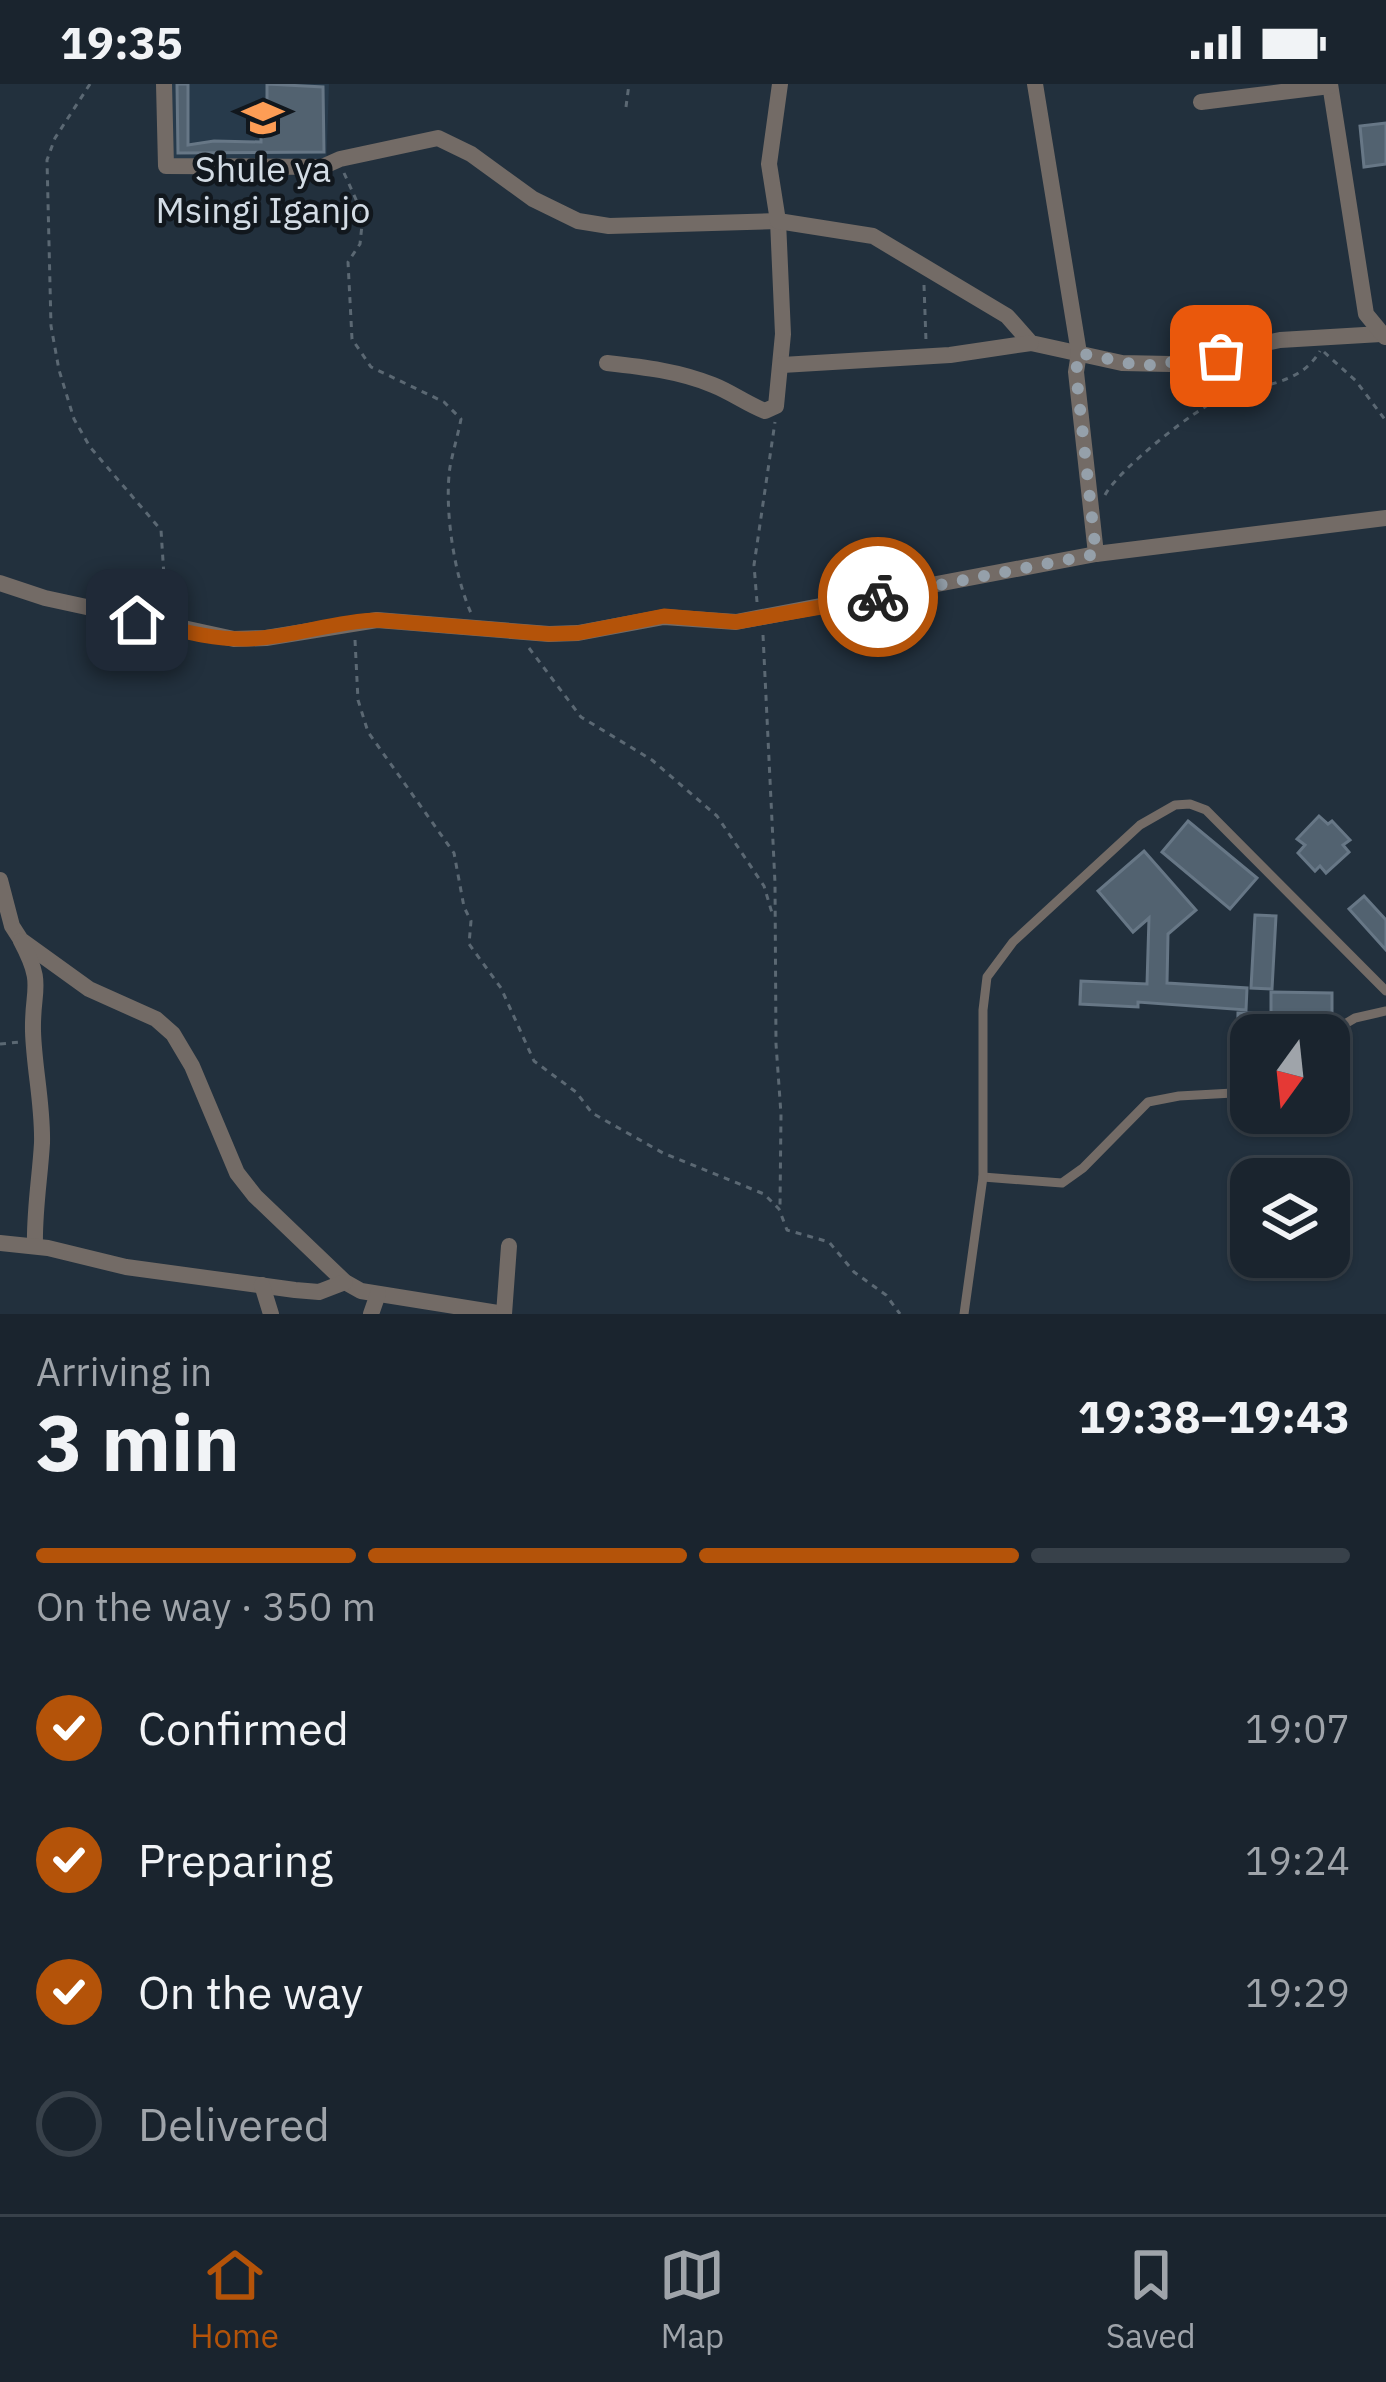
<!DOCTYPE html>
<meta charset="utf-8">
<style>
:root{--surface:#1a242e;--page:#27303a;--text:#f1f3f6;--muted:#9fa4aa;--line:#38414a;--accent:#b45309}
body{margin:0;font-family:"IBM Plex Sans",sans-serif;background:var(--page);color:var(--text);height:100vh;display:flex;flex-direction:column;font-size:45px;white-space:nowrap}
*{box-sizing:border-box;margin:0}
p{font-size:39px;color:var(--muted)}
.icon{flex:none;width:66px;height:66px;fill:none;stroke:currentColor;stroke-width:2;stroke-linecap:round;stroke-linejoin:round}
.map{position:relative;height:1230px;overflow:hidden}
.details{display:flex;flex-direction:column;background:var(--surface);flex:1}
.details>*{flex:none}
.needle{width:78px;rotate:195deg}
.tools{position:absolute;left:1230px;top:930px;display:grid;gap:24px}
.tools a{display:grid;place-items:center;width:120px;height:120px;border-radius:24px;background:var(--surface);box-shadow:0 3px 9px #0004,0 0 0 3px var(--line);font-size:60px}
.pin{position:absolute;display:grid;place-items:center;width:102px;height:102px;color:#fff;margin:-51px;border-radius:24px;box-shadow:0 6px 18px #0006}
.courier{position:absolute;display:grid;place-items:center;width:120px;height:120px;margin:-60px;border:9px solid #b45309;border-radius:50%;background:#fff;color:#222;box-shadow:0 3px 15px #0007}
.overview em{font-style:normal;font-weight:700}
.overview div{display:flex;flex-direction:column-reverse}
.overview{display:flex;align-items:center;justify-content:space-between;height:204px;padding:0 36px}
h1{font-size:78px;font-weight:700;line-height:90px}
.bar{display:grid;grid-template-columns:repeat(4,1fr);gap:18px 12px;align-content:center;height:144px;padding:0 36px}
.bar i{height:15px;border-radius:9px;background:var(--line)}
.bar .active{background:var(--accent)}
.bar p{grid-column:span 4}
ol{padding:0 36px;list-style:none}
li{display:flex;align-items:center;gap:36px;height:132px}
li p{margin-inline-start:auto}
li .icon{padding:12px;border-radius:50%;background:var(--accent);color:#fff;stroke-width:4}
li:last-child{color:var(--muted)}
li i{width:66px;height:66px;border:6px solid var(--line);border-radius:50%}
.status{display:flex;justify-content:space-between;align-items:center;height:84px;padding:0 60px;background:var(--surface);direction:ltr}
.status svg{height:33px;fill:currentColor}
.tab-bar{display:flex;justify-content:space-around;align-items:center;height:168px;border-top:3px solid var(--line);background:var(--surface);font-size:33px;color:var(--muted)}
.tab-bar a{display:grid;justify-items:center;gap:6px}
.tab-bar .active{color:var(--accent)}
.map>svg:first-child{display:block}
</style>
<div class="status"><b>19:35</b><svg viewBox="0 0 49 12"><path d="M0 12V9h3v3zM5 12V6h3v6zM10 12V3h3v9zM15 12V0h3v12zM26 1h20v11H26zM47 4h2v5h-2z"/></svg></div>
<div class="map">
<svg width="1386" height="1230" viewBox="0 0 1386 1230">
<rect width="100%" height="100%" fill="#22303d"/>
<polygon fill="#273a4b" points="158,0 329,0 326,89 158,83"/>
<g fill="#526270" stroke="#677786" stroke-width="3">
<polygon points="177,0 188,0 188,61 214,57 261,58 261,51 267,51 267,0 323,3 324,68 178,69"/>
<polygon points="1386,39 1386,80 1364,83 1360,42"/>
<polygon points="1319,732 1328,740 1332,737 1350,756 1343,761 1349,768 1326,789 1320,782 1315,787 1298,769 1305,761 1297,755"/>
<polygon points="1188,737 1257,794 1230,825 1162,768"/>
<polygon points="1144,767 1196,826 1168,850 1167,899 1247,904 1246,926 1138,918 1138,923 1080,920 1081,897 1147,900 1149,834 1133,848 1098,807"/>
<polygon points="1364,812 1386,836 1386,866 1349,825"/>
<polygon points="1255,831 1276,832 1272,905 1251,904"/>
<polygon points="1271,908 1332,909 1332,932 1271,931"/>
<polygon points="1238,929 1262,929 1262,951 1251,951 1251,995 1237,994"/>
</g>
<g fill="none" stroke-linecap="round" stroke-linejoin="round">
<g stroke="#5b6873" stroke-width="3" stroke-dasharray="6 6" stroke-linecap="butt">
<polyline points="90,0 55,54 47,76 51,242 59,286 74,335 90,363 161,446 166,523"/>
<polyline points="626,23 629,0"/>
<path d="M 344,89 L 363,131 L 360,160 L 348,178 L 352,255 L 371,283 L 444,318 L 461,335 C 458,351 453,367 450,383 C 444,424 454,491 471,529"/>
<polyline points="924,201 926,257"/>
<polyline points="1324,268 1356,297 1386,337"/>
<path d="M 1105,411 C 1118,386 1195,325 1221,314 C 1257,300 1299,303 1320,267"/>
<polyline points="757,518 754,481 775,338"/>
<polyline points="763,551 775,799 776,960 781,1030 780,1123"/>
<polyline points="355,556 358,616 368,648 454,769 464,823 471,837 469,860 501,904 534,977 576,1008 592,1029 663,1069 764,1110 779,1125 787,1146 829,1158 854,1188 886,1211 900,1230"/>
<polyline points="529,564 581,633 652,676 717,732 764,802 772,829"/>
<polyline points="0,960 20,958"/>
</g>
<g stroke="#736b66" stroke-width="9">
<polyline points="1326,951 1355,934 1386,927"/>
<polyline points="983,1093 1062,1099 1083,1084 1148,1018 1179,1012 1251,1008"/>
<polyline points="964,1230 983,1093 983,926 987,893 1013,858 1140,741 1175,721 1190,720 1206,726 1386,907"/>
</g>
<g stroke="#736b66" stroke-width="16">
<path d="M 164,0 L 166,82 L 322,83 L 340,75 L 438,54 L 471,70 L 533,115 L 578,137 L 609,142 L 778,137 L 783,250 L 776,322 L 765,327 C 747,320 731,308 713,301 C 679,287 643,283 607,279"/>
<polyline points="780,0 769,80 778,137 873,152 1007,232 1031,259 1122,279 1170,280 1280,256 1381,250"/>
<polyline points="1035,0 1079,269 1076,288 1096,470"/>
<polyline points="1330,0 1366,230 1385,253"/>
<polyline points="1201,18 1330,2"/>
<polyline points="782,281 950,271 1031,259"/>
<polyline points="0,499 45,514 234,555 266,554 377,536 549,550 578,549 664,533 736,538 1096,470 1386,434"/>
<polyline points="0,796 12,842 21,856 89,905 156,935 173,950 192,982 237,1089 255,1112 345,1198 361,1207 504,1230"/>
<path d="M 21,857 C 45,902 32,903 33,947 C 34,984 43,1021 42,1059 C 40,1094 34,1127 35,1162"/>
<polyline points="0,1159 48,1164 126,1183 295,1206 319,1208 345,1198"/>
<polyline points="262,1201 271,1230"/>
<polyline points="371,1230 378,1210"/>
<polyline points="504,1230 509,1162"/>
</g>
</g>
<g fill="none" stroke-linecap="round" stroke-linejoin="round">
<polyline stroke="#95a0aa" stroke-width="12" stroke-dasharray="0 21.6" points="878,513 1096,470 1076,288 1079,269 1142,282 1221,272"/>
<path stroke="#b45309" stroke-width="15" d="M 137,536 C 172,544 210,556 247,555 C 291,554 333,537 377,536 L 549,550 L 578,549 L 664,532 L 736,538 L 878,513"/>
</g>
<defs>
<g id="school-bare" transform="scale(3.24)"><path d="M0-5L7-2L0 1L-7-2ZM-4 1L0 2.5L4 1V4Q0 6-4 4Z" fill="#fd9d55" stroke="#11171d" stroke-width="2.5" paint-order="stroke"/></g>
</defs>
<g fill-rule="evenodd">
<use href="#school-bare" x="263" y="34"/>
</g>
<g text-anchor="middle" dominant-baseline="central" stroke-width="9" stroke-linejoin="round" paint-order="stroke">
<g font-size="36" fill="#d3dce5" stroke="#11171d">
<text x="263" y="84">Shule ya<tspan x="263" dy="41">Msingi Iganjo</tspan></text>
</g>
</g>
</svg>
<div class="tools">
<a><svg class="needle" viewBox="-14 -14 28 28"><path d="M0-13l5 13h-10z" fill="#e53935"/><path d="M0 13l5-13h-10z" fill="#9fa4aa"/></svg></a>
<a><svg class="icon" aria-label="layers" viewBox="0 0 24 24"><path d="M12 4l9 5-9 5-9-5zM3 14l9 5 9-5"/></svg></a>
</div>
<div class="pin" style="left:1221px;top:272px;background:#ea580c"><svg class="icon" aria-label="bag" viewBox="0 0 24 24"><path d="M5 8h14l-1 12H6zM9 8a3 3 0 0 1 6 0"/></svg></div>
<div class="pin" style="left:137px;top:536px;background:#1f2937"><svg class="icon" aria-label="home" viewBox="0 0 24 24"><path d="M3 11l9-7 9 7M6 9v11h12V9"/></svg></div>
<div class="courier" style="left:878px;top:513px"><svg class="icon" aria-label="bike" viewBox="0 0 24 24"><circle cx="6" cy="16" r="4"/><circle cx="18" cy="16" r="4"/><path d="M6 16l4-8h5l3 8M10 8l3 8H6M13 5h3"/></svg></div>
</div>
<section class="details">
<div class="overview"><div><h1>3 min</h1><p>Arriving in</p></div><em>19:38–19:43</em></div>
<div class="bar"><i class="active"></i><i class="active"></i><i class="active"></i><i></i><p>On the way · 350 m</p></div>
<ol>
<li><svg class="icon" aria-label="check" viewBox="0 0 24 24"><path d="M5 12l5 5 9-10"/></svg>Confirmed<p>19:07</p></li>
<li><svg class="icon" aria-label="check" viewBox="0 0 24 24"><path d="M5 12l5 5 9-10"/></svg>Preparing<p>19:24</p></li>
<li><svg class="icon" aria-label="check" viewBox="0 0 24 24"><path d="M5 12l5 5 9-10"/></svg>On the way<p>19:29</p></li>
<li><i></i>Delivered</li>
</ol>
</section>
<nav class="tab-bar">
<a class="active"><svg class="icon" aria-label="home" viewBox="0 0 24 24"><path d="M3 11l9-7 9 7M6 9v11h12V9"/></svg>Home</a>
<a><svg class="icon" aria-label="map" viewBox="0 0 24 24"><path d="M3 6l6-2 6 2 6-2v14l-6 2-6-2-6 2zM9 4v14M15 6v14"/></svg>Map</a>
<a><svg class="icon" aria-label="saved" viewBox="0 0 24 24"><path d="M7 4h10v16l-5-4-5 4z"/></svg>Saved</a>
</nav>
